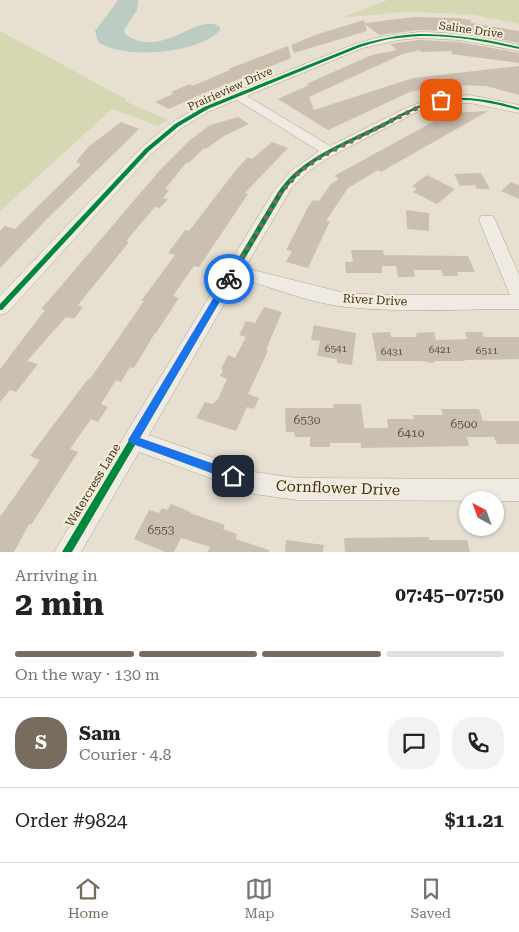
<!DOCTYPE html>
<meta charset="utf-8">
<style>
:root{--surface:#fff;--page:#f2f2f2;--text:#222;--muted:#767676;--line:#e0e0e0;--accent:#786c5e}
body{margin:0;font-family:"Roboto Serif",serif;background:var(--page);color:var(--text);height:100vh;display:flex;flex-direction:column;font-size:19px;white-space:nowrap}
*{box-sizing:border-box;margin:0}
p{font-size:16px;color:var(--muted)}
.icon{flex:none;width:28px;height:28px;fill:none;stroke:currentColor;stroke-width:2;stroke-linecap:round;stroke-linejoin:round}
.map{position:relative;height:552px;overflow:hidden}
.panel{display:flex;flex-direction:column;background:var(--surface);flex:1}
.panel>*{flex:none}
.needle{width:32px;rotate:319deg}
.controls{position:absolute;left:459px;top:491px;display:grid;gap:10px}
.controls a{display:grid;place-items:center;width:45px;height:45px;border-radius:50%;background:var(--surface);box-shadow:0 1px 4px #0004;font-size:25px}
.pin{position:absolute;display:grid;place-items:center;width:42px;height:42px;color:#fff;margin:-21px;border-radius:10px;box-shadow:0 2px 8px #0006}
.courier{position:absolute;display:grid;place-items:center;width:50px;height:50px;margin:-25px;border:4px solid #1a73e8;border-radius:50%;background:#fff;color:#222;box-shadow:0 1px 6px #0007}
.head em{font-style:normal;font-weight:700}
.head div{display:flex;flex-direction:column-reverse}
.head{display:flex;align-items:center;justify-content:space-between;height:85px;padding:0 15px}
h1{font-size:32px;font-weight:700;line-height:38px}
.bar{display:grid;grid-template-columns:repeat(4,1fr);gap:8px 5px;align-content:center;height:60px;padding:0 15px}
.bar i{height:6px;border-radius:4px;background:var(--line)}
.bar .current{background:var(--accent)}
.bar p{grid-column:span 4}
.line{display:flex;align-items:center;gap:12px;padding:0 15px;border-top:1px solid var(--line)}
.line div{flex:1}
.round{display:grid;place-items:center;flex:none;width:52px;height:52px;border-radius:20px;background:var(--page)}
.dock{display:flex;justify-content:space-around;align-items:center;height:70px;border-top:1px solid var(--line);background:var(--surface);font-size:14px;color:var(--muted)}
.dock a{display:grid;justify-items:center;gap:2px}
.dock .current{color:var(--accent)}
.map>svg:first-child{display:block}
</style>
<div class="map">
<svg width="519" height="552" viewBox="0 0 519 552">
<rect width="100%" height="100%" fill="#e7e0d1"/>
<g fill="#d6d7b3">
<polygon points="388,0 519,0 519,24 474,15 442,13 404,12 340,18"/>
<polygon points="0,31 126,99 125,101 168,120 158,126 112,109 0,211"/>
</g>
<path fill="#bcccc2" d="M 118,0 L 138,0 L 137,10 L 124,30 L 126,35 C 163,60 198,11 220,27 L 220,30 C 199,54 123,60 98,42 L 95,31 Z"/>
<g fill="#cbbfb2">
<polygon points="414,17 459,18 471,20 471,23 519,31 519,43 482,36 444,31 419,30 379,35 365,24 367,31 294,53 291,45 318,34 364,20 365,23"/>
<polygon points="419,40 459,42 519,53 519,63 451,54 452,51 421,52 420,50 403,54 309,97 314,110 413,78 519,66 519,95 486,86 457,85 423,89 410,92 328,130 278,99 309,85 306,84 372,55 397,50 390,44"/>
<polygon points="288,46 291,58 195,97 169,109 155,102 173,94 171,92 190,84 192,86 230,70 228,69"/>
<polygon points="488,111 416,152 381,172 378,170 348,188 326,221 330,221 308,268 286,262 292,251 286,250 308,207 313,200 319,201 331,184 339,179 334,176 449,113"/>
<polygon points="238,117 249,124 224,136 206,149 204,148 189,163 186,163 165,189 169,190 163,198 168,199 160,208 155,207 126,241 129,242 78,305 83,307 74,319 66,317 27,361 38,364 16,392 10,390 0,402 0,369 45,310 41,309 49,300 160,170 190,140 210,125"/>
<polygon points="121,122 139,129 46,220 0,268 0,231 5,226 15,229 81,164 76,162 88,147"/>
<polygon points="272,142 288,148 245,193 248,194 199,267 194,266 184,280 173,296 179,298 156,333 155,333 134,368 130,367 121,382 116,380 101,404 108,407 98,422 91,419 70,449 78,452 31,525 29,524 14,552 0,552 0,517 40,460 30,456 88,379 90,379 144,301 141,301 175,255 168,253 185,230 189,231 236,170 248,157 252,159"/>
<polygon points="478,173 481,173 490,189 477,189 475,185 460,186 454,174"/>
<polygon points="427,175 455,189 437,204 413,192 417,189 412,186"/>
<polygon points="511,182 519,185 519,199 501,191"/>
<polygon points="406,210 429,213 429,231 407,229"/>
<polygon points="351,250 383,250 384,255 468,256 475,272 457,272 458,276 443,276 441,270 414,270 415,277 398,277 396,266 382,266 382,273 346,273 345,262 353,262"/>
<polygon points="264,307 282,312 266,350 268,351 248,394 259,398 254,409 247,407 236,431 196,418 205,402 213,404 218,399 227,379 220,376 223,370 221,369 228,355 235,358 246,337 239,335 246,321 255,323"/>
<polygon points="314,325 356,333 352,365 337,363 337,359 317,356 320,341 311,340"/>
<polygon points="390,332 391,337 417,337 416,333 434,332 436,340 467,339 465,332 482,332 484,337 519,337 519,359 466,360 464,361 435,361 433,363 422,361 377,361 372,333"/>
<polygon points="333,404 361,404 364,428 388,428 387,419 414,419 413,415 443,415 441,409 479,409 483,421 519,421 519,444 497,444 494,437 467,437 469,446 361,448 361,443 330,443 330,447 310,447 310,437 295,437 294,432 286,432 285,408 334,408"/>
<polygon points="171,504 191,512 190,513 225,525 223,529 237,534 236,539 269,550 269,552 208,552 210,547 181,538 174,552 165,552 134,539 149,510 159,513 162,508 167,510"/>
<polygon points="429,537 429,540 467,540 470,552 345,552 344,538"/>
<polygon points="286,540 324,545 323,552 285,552"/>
</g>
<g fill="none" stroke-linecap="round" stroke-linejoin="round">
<g stroke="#ada599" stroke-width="1">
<path id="street" d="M 419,32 C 453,32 486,37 519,45 L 519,51 L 459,40 L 419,38 L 399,40 L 363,48 L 247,96 L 330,146 L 406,108 L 433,98 L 470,95 L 519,105 L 519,113 L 470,103 L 435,105 L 415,113 L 330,157 L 309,171 L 292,187 L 245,268 L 345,293 L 382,295 L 510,295 L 479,220 L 481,216 L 493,216 L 495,220 L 519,275 L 519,309 C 462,309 403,313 346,307 C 310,303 274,288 239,278 L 149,435 L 254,472 L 297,478 L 519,479 L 519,501 L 297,500 L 254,494 L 139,452 L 81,552 L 54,552 L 273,192 L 291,171 L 319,151 L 237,100 L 210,111 L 182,128 L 152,153 L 7,313 L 0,315 L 0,296 L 142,147 L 172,122 L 202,105 L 355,44 L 379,37 Z"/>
</g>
<use href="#street" fill="#efebe3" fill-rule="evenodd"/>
<g stroke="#f7eed8" stroke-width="3">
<g id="cycleway">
<path d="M 419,34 C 453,34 486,39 519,47 L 519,49 C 480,40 439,32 398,38 C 385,39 373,43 360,47 L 208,109 L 179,126 L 149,151 L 2,310 L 0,310 L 0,304 L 145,149 L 175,124 L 204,107 L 358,45 C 378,39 398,35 419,34 Z"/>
<path d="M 450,98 C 474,97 496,101 519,108 L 519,110 C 493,103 467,97 440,101 C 419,105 400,118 381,128 C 347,145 306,159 284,192 L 72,552 L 62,552 L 278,192 C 302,157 344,143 379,125 C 404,113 423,100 450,98 Z"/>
</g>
</g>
<use href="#cycleway" fill="#00873e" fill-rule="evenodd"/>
</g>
<polygon fill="#1a73e8" points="229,276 233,279 140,438 237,472 239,476 237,480 233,481 130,443 128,440 226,277"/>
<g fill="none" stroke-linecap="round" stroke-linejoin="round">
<polyline stroke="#786c5e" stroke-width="5" stroke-dasharray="0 9" points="229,279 281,192 300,171 322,156 373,130 423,105 441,100"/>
</g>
<g text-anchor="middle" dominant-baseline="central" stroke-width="4" stroke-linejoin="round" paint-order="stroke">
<g font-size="10" fill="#605244">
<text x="336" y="348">6541</text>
<text x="440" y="349">6421</text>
<text x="487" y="350">6511</text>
<text x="392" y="351">6431</text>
</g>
<g font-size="11" fill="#3d2e20" stroke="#f7eed8">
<text transform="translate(471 30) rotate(8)">Saline Drive</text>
<text transform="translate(230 89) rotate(-24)">Prairieview Drive</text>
</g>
<g font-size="12" fill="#3d2e20" stroke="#f7eed8">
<text transform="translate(375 300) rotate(3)">River Drive</text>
<text transform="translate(93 485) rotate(-59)">Watercress Lane</text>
</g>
<g font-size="12" fill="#605244">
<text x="307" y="420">6530</text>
<text x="464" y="424">6500</text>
<text x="411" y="433">6410</text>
<text x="161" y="530">6553</text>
</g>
<g font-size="15" fill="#3d2e20" stroke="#f7eed8">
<text transform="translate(338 488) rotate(2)">Cornflower Drive</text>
</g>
</g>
</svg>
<div class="controls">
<a><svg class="needle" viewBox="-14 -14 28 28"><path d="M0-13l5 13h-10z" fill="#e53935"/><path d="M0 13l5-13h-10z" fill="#767676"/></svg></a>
</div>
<div class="pin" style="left:441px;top:100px;background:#ea580c"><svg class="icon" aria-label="bag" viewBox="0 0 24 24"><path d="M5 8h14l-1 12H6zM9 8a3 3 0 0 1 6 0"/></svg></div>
<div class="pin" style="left:233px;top:476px;background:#1f2937"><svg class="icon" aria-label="home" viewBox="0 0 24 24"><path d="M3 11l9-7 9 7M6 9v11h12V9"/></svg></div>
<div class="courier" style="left:229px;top:279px"><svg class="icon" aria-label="bike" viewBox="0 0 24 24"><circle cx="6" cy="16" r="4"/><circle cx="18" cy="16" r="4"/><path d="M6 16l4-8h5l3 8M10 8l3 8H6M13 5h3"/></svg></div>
</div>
<section class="panel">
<div class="head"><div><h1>2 min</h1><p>Arriving in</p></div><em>07:45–07:50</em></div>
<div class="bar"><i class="current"></i><i class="current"></i><i class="current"></i><i></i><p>On the way · 130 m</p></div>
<div class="line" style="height:90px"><b class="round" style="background:var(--accent);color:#fff">S</b><div><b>Sam</b><p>Courier · 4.8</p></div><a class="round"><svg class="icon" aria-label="chat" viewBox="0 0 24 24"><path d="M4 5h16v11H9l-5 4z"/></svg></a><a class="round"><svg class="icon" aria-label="phone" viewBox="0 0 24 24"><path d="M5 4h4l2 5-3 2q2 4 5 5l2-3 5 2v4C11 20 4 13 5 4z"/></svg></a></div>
<div class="line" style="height:65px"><div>Order #9824</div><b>$11.21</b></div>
</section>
<nav class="dock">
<a class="current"><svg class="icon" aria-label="home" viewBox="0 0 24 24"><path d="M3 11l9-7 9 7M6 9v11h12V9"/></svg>Home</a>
<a><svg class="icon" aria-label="map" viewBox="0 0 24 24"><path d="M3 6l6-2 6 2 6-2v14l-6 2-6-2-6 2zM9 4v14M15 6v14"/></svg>Map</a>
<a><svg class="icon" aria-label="saved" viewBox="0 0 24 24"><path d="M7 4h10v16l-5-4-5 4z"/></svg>Saved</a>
</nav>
